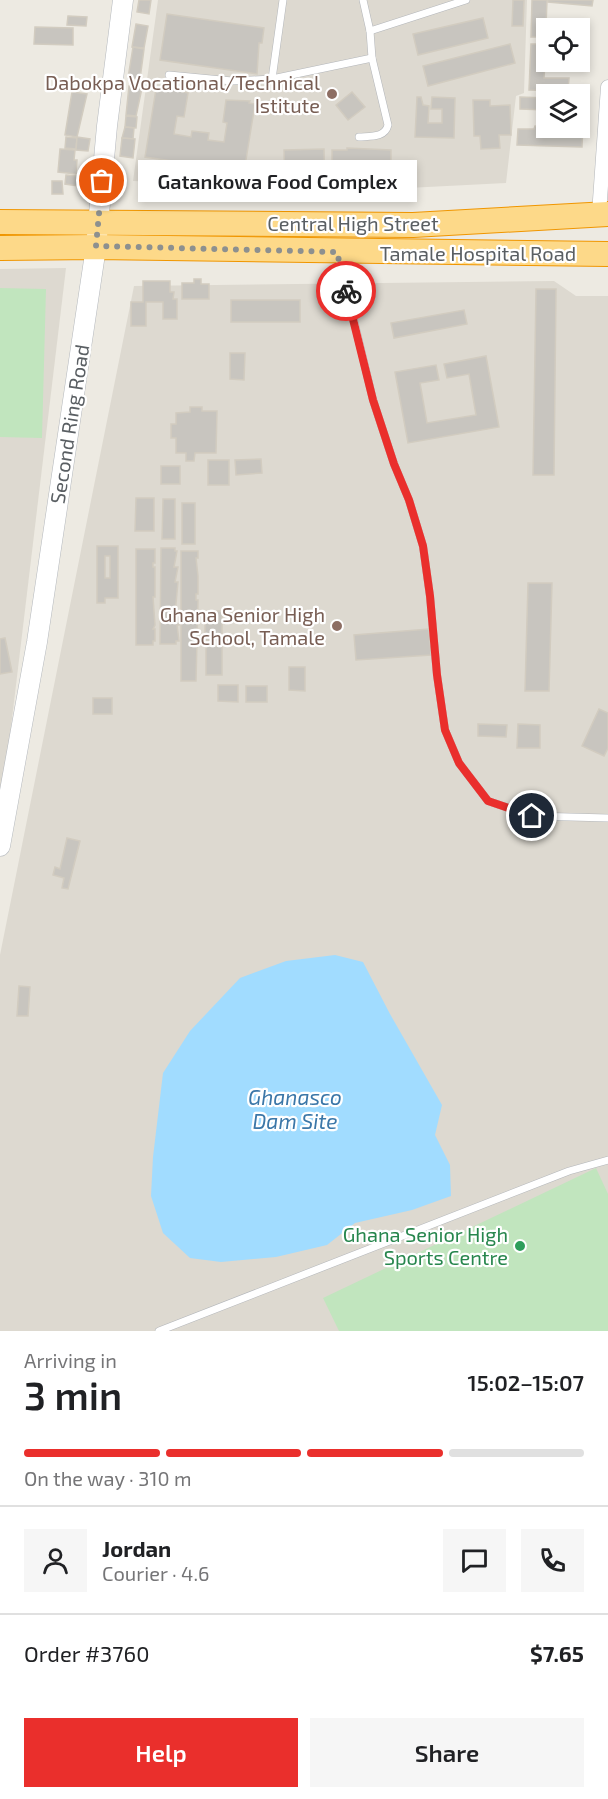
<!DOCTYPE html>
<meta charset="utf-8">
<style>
:root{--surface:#fff;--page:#f6f6f6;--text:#202124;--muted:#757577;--line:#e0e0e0;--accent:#ea2f2c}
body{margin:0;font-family:"Exo 2",sans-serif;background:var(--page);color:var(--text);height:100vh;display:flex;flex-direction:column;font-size:22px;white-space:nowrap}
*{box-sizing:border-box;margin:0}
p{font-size:20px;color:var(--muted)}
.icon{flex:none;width:33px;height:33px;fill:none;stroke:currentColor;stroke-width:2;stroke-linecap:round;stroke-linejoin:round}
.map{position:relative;height:1331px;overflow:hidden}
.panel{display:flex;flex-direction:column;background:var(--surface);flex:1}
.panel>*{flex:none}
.fabs{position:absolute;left:536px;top:18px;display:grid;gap:12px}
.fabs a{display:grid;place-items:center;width:54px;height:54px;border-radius:0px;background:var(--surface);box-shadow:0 3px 9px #0003;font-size:30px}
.pin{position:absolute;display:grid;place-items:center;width:51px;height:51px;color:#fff;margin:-26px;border:3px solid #fff;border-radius:50%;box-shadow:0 2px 6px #0007}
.courier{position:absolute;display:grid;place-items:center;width:60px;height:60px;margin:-30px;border:4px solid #ea2f2c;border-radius:50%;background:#fff;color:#222;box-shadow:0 2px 8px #0007}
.bubble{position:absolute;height:42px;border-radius:0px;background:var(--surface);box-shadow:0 3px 9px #0003;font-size:20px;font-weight:600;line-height:42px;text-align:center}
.overview em{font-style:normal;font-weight:600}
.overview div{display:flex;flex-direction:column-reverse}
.overview{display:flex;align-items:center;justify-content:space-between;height:102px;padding:0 24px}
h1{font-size:39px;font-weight:600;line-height:45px}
.bar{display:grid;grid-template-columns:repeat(4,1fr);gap:9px 6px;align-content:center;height:72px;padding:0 24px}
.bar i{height:8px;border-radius:4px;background:var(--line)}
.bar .current{background:var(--accent)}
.bar p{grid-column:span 4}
.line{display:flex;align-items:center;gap:15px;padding:0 24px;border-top:2px solid var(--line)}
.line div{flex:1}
.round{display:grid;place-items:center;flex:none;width:63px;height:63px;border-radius:0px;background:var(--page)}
.button{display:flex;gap:12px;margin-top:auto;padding:12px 24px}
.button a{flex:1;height:69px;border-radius:0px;background:var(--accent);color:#fff;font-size:24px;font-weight:600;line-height:69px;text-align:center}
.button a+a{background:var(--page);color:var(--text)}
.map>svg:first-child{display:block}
</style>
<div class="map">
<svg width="608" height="1331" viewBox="0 0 608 1331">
<rect width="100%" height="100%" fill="#edeae2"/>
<g fill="#ddd9d0">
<polygon points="158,0 527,0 524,93 516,96 506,183 368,190 133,181"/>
<polygon points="66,268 7,760 0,796 0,269"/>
<polygon points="554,281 576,296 608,296 608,1331 0,1331 0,955 134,286"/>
</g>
<g fill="#c1e5be">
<polygon points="0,288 46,289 42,438 0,437"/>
<polygon points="596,1168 608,1194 608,1331 339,1331 323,1298"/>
</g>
<polygon fill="#a1dcff" points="335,955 363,962 390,1014 442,1105 435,1135 450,1165 451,1196 412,1210 355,1223 327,1245 276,1257 221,1262 190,1258 163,1233 151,1196 153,1157 163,1073 190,1031 240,978 286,961"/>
<g fill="#c8c5bf" stroke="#d2ccc0" stroke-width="1.5" fill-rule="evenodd">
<polygon points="139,0 151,0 149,14 137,12"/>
<polygon points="513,0 524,0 523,26 512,26"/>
<polygon points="532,0 547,0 546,26 557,26 557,28 546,28 546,37 531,37"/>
<polygon points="548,0 593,0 592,6 548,2"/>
<polygon points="167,14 264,28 262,43 259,43 257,74 160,60"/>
<polygon points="68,16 87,17 86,26 67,25"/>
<polygon points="483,18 488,38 418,55 413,34"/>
<polygon points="136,24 148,26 144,48 132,47"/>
<polygon points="35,27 73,28 73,45 34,44"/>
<polygon points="510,44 515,63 428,86 423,66"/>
<polygon points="531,44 546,44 544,78 569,78 568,91 529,90"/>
<polygon points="133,47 144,49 140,79 128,78"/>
<polygon points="129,86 142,88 136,116 126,115"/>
<polygon points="164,87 188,93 184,117 177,116 174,134 191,137 192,131 209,133 208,140 224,142 227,123 223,122 226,100 250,101 249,103 255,104 244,172 205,166 203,174 185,171 187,163 145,157 156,89 163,90"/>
<polygon points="72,92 87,94 77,137 65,135"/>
<polygon points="352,92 365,107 348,120 336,105"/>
<polygon points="417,97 421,97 423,105 429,106 428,123 442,123 442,109 431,109 432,97 455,98 454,138 415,137"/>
<polygon points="520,97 546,98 546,110 520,109"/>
<polygon points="579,99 584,99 582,147 517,145 518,129 534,129 535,126 579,128"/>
<polygon points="473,100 490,100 490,106 510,105 511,135 499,135 500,148 481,149 480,136 474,136"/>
<polygon points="126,116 137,117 136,128 125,127"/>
<polygon points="125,127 134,128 133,139 122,138"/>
<polygon points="66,137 77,138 76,149 65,148"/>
<polygon points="77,137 90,139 88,151 76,150"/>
<polygon points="122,138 135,139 133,158 120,156"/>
<polygon points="347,148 391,150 391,174 332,175 332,150 347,150"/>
<polygon points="60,149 75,150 74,160 77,160 76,174 58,172"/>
<polygon points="324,149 325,190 285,190 284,150"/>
<polygon points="66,175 79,176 78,186 65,184"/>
<polygon points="52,181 62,181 63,194 52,194"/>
<polygon points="194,279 201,279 201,284 209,284 209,299 182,299 182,283 194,283"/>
<polygon points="143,281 170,281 170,292 174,292 173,299 177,299 177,319 163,319 163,302 146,302 146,326 131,326 131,302 143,302"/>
<polygon points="536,289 556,289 554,475 533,475"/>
<rect x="231" y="300" width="69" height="22"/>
<polygon points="464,310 467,324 394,338 391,323"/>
<polygon points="230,353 245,353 244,380 230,379"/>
<polygon points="486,356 499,427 408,443 395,372 436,365 439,380 420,383 427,423 476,415 469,374 447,378 444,364"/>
<polygon points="190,407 202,407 202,411 217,411 216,453 195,453 194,461 186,461 186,453 176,453 176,438 171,438 171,424 176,424 176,413 190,412"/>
<polygon points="261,459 262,473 236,475 235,460"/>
<rect x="208" y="460" width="21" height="25"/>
<rect x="161" y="466" width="19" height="18"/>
<polygon points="136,498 154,498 154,531 135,531"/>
<polygon points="163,499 175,499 175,539 162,539"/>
<rect x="182" y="503" width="13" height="41"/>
<path d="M 97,546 L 118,546 L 118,598 L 105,598 L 105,603 L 97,603 ZM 105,556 L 110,556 L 110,578 L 105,578 Z"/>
<polygon points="161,548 175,548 175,551 177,551 174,567 178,567 175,582 178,582 175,614 179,614 179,625 177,625 179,641 176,641 176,644 160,644"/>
<polygon points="136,549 155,549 155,563 153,563 153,567 155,567 155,597 153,597 155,625 153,629 155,629 155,641 153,641 153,645 136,645"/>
<polygon points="181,551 198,551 198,558 196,558 198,576 198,594 196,594 196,600 198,600 196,681 181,681"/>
<polygon points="528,583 552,583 549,691 525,691"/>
<rect x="205" y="611" width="17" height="29"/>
<polygon points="429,629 431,655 356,660 354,635"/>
<polygon points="5,638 12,672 0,674 0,639"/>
<rect x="206" y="646" width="16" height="29"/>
<polygon points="289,667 305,667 305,691 289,690"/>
<polygon points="218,685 238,685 238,702 218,701"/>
<rect x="246" y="686" width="21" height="16"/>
<rect x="93" y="698" width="19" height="16"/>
<polygon points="599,709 608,713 608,748 604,756 582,746"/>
<polygon points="478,724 507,725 506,737 478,736"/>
<polygon points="518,724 540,725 540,748 517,748"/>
<polygon points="67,838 80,841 68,889 62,888 64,878 53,875 55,867 60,869"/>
<polygon points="19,986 30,987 28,1016 17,1016"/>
</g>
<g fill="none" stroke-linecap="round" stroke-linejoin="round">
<g stroke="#b3b6ba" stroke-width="8">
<g id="lane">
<polyline points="370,31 466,0"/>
<polyline points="169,75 232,81 272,79 372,58"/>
<polyline points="272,79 283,0"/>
<path d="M 359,137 C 370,136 385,138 388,125 L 372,58 L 370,31 L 363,0"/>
<polyline points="338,254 373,400 394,464 409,500 423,546 430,596 437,675 445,730 459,763 488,801 532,816 608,818"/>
<polyline points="159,1331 569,1171 608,1160"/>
</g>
</g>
<g stroke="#b3b6ba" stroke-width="15">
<polyline id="street" points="599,214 608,87"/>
</g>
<g stroke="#b4b8bd" stroke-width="21">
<polyline id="secondary" points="0,846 37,642 96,247 107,126 123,0"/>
</g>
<g stroke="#f09600" stroke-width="26">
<g id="highway">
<polyline points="0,222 413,225 608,214"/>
<polyline points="0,248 96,247 608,254"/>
</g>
</g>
<use href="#lane" stroke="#fff" stroke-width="7"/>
<use href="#street" stroke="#fff" stroke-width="14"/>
<use href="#secondary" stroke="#fff" stroke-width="20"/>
<use href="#highway" stroke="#fdd989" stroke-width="24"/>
</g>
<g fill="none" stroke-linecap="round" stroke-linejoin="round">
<polyline stroke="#8d908f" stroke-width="6" stroke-dasharray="0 10.8" points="102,181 96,246 337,252 346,291"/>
<polyline stroke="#ea2f2c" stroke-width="8" points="346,291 373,400 394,464 409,500 423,546 430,596 437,675 445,730 459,763 488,801 532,816"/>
</g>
<g fill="#8d6e63" stroke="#fff" stroke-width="2">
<circle cx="332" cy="94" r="6"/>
<circle cx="337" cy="626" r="6"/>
</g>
<circle fill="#2e9e5b" stroke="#fff" stroke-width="2" cx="520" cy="1246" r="6"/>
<g text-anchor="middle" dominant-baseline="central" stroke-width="4.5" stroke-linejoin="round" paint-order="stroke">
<g font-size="20" fill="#785e54" stroke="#fff" text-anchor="end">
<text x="320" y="82">Dabokpa Vocational/Technical<tspan x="320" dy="23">Istitute</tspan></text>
<text x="325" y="614">Ghana Senior High<tspan x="325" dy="23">School, Tamale</tspan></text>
</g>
<g font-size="20" fill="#5a5f63" stroke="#fff">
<text x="353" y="223">Central High Street</text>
<text x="478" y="253">Tamale Hospital Road</text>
<text transform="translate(69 424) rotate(-81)">Second Ring Road</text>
</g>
<g font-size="20" fill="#27864d" stroke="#fff" text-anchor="end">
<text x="508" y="1234">Ghana Senior High<tspan x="508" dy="23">Sports Centre</tspan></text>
</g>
<g font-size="21" font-style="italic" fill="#3b77a8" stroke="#fff">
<text x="295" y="1096">Ghanasco<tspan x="295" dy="24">Dam Site</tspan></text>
</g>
</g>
</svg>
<div class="fabs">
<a><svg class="icon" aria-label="locate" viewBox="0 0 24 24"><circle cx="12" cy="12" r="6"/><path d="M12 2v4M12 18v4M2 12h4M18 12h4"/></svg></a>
<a><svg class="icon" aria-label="layers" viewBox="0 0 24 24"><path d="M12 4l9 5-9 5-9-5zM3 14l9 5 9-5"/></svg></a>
</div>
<div class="pin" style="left:102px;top:181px;background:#ea580c"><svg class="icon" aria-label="bag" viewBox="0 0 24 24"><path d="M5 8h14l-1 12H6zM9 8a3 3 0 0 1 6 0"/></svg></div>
<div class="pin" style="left:532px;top:816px;background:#1f2937"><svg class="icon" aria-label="home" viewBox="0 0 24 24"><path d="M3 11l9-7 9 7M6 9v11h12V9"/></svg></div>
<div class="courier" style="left:346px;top:291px"><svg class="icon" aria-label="bike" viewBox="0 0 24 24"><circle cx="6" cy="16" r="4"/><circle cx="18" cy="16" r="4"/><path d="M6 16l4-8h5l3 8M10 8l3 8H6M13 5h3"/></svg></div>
<div class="bubble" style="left:138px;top:160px;width:279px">Gatankowa Food Complex</div>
</div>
<section class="panel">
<div class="overview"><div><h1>3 min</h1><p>Arriving in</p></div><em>15:02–15:07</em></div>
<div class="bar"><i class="current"></i><i class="current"></i><i class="current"></i><i></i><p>On the way · 310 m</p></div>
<div class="line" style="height:108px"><a class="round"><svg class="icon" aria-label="person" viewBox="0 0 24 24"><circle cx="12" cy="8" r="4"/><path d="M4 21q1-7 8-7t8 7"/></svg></a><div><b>Jordan</b><p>Courier · 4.6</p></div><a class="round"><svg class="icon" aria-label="chat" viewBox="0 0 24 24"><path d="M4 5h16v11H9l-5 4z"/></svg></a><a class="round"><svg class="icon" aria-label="phone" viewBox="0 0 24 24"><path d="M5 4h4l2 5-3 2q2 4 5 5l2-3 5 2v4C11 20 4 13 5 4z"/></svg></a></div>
<div class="line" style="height:78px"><div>Order #3760</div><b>$7.65</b></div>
<div class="button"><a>Help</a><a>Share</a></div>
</section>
